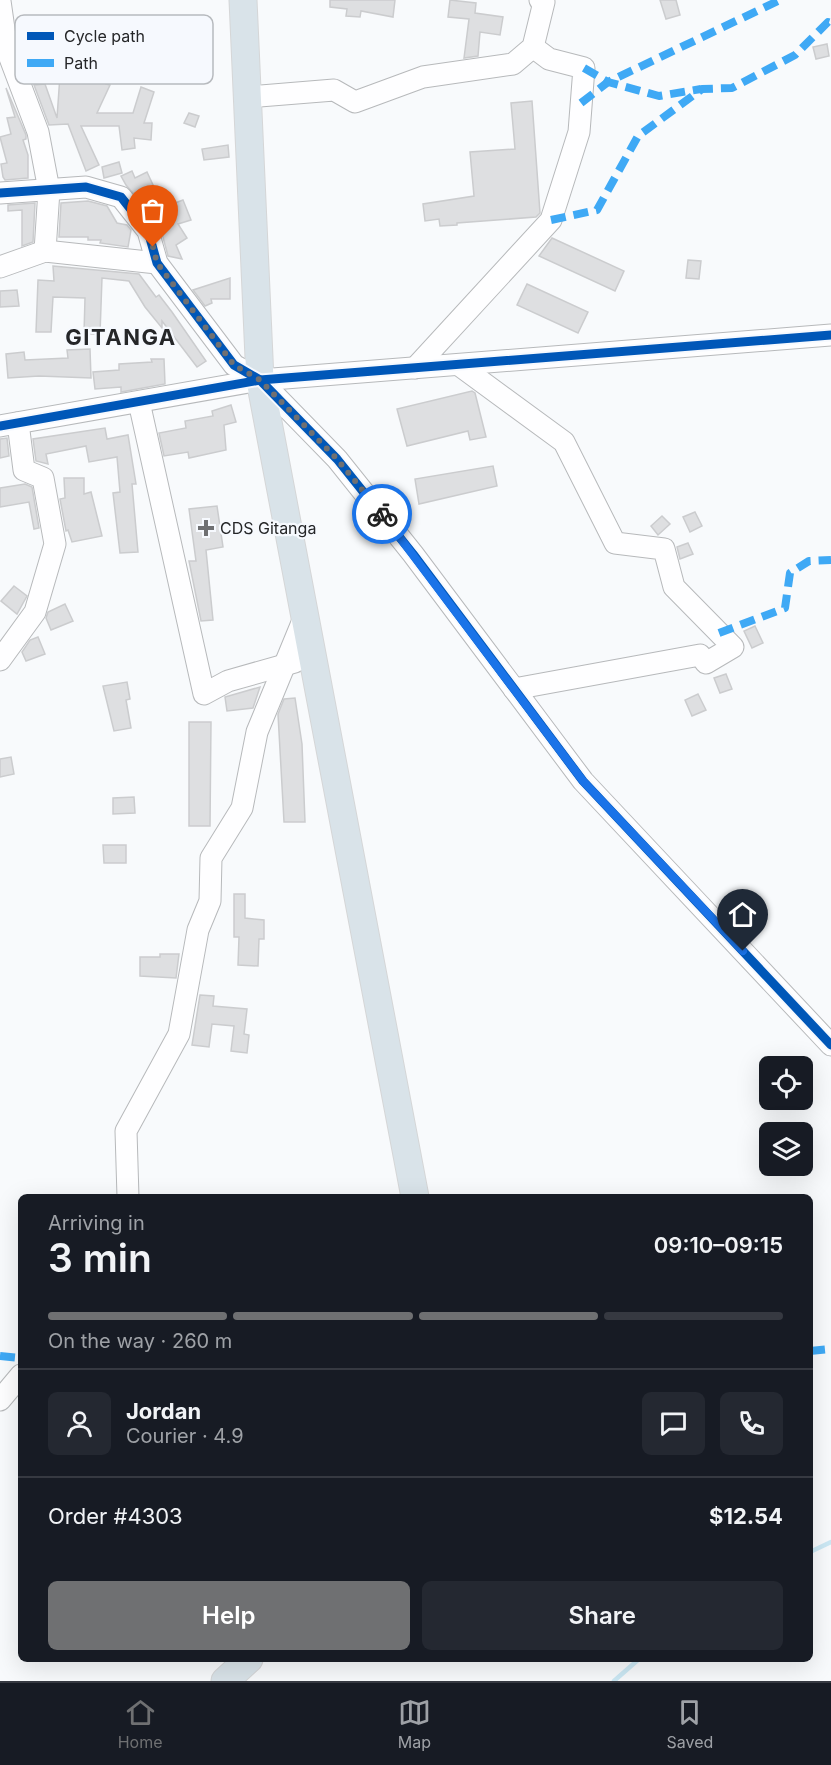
<!DOCTYPE html>
<meta charset="utf-8">
<style>
:root{--surface:#171b24;--page:#242831;--text:#f1f3f6;--muted:#9ea1a6;--line:#363941;--accent:#6f7072}
body{margin:0;font-family:Inter,sans-serif;background:var(--page);color:var(--text);height:100vh;display:flex;flex-direction:column;font-size:22px;white-space:nowrap}
*{box-sizing:border-box;margin:0}
p{font-size:20px;color:var(--muted)}
.icon{flex:none;width:33px;height:33px;fill:none;stroke:currentColor;stroke-width:2;stroke-linecap:round;stroke-linejoin:round}
.map{position:relative;flex:1;overflow:hidden}
.details{position:absolute;left:18px;top:1194px;width:795px;height:468px;display:flex;flex-direction:column;background:var(--surface);border-radius:9px;box-shadow:0 6px 24px #0002}
.details>*{flex:none}
.fabs{position:absolute;left:759px;top:1056px;display:grid;gap:12px}
.fabs a{display:grid;place-items:center;width:54px;height:54px;border-radius:9px;background:var(--surface);box-shadow:0 6px 24px #0002;font-size:30px}
.pin{position:absolute;display:grid;place-items:center;width:51px;height:51px;color:#fff;margin:-62px -26px;border-radius:50% 50% 50% 0;rotate:-45deg;box-shadow:0 0 6px #0007}
.pin .icon{rotate:45deg}
.courier{position:absolute;display:grid;place-items:center;width:60px;height:60px;margin:-30px;border:4px solid #1a73e8;border-radius:50%;background:#fff;color:#222;box-shadow:0 2px 8px #0007}
.overview em{font-style:normal;font-weight:600}
.overview div{display:flex;flex-direction:column-reverse}
.overview{display:flex;align-items:center;justify-content:space-between;height:102px;padding:0 30px}
h1{font-size:39px;font-weight:600;line-height:45px}
.bar{display:grid;grid-template-columns:repeat(4,1fr);gap:9px 6px;align-content:center;height:72px;padding:0 30px}
.bar i{height:8px;border-radius:4px;background:var(--line)}
.bar .current{background:var(--accent)}
.bar p{grid-column:span 4}
.line{display:flex;align-items:center;gap:15px;padding:0 30px;border-top:2px solid var(--line)}
.line div{flex:1}
.round{display:grid;place-items:center;flex:none;width:63px;height:63px;border-radius:9px;background:var(--page)}
.primary-button{display:flex;gap:12px;margin-top:auto;padding:12px 30px}
.primary-button a{flex:1;height:69px;border-radius:9px;background:var(--accent);color:#fff;font-size:24px;font-weight:600;line-height:69px;text-align:center}
.primary-button a+a{background:var(--page);color:var(--text)}
.tabs{display:flex;justify-content:space-around;align-items:center;height:84px;border-top:2px solid var(--line);background:var(--surface);font-size:16px;color:var(--muted)}
.tabs a{display:grid;justify-items:center;gap:3px}
.tabs .current{color:var(--accent)}
.map>svg:first-child{display:block}
</style>
<div class="map">
<svg width="831" height="1681" viewBox="0 0 831 1681">
<rect width="100%" height="100%" fill="#f8fafc"/>
<g fill="none" stroke-linecap="round" stroke-linejoin="round">
<g stroke="#cbe8f4" stroke-width="4.5">
<polyline points="810,1552 831,1542"/>
<polyline points="614,1681 639,1659"/>
</g>
</g>
<g fill="#dedfe1" stroke="#cbccce" stroke-width="1.5">
<polygon points="330,0 395,0 393,17 361,11 360,17 346,16 347,9 330,7"/>
<polygon points="450,0 476,3 475,13 503,17 500,35 480,32 478,56 464,58 469,19 448,17"/>
<polygon points="660,0 676,0 680,15 666,19"/>
<polygon points="827,44 829,56 816,59 813,47"/>
<polygon points="61,61 76,62 75,73 108,80 106,84 110,85 97,113 133,113 141,87 154,92 144,123 152,123 151,140 134,138 135,148 122,150 119,126 81,126 99,165 86,171 68,124 49,125 34,85 45,84 57,118"/>
<polygon points="6,88 26,135 26,139 23,140 28,155 28,178 5,180 3,177 1,164 7,163 0,137 11,134 7,118 15,117"/>
<polygon points="532,101 540,213 536,217 457,223 457,225 440,226 439,219 425,221 423,204 474,196 470,152 515,149 511,103"/>
<polygon points="189,113 199,116 195,127 184,123"/>
<polygon points="228,145 229,157 204,160 202,149"/>
<polygon points="119,162 122,173 104,178 102,167"/>
<polygon points="132,171 135,178 147,172 160,200 146,208 126,185 121,176"/>
<polygon points="183,200 191,220 178,224 187,238 176,245 182,259 168,256 160,226 163,224 154,209 165,203 167,206"/>
<polygon points="88,201 107,206 117,223 127,225 131,230 128,247 100,243 101,240 88,240 88,237 59,237 61,203"/>
<polygon points="35,203 33,242 22,246 22,210 8,211 8,205"/>
<polygon points="552,238 624,271 615,291 539,256"/>
<polygon points="688,260 701,261 699,279 686,278"/>
<polygon points="53,266 139,274 156,297 159,295 172,312 206,361 197,367 162,321 162,328 145,307 129,281 102,278 100,334 84,334 85,298 53,297 51,332 36,332 38,280 54,281"/>
<polygon points="230,278 230,299 211,299 212,303 205,306 193,290"/>
<polygon points="527,284 588,312 578,333 517,305"/>
<polygon points="17,290 19,306 0,307 0,291"/>
<polygon points="90,349 91,378 39,376 8,378 6,354 24,352 25,360 68,358 67,350"/>
<polygon points="151,359 164,359 165,384 121,392 121,387 95,389 93,372 119,370 119,364 152,362"/>
<polygon points="472,391 475,393 486,437 470,440 468,431 407,446 397,409"/>
<polygon points="231,405 236,422 224,425 226,450 189,458 188,452 164,456 159,433 186,428 185,421 213,416 212,411"/>
<polygon points="105,428 107,439 128,435 136,484 132,484 138,552 120,553 113,493 120,492 117,457 89,462 86,446 46,454 48,464 36,461 33,439"/>
<polygon points="7,438 9,456 0,458 0,439"/>
<polygon points="493,466 497,486 419,504 415,479"/>
<polygon points="64,478 84,478 84,494 91,492 102,536 72,542 68,530 66,531 60,499 65,498"/>
<polygon points="25,484 32,487 39,528 34,529 29,502 0,507 0,488"/>
<polygon points="217,506 223,547 206,550 213,620 201,621 189,561 196,561 189,509"/>
<polygon points="695,512 702,526 690,532 683,517"/>
<polygon points="662,516 670,524 658,535 651,526"/>
<polygon points="688,543 693,554 680,559 677,547"/>
<polygon points="14,586 27,596 17,614 1,601"/>
<polygon points="65,604 73,621 51,630 46,618 48,612"/>
<polygon points="755,626 763,643 752,648 744,631"/>
<polygon points="38,637 45,654 26,661 22,652 30,640"/>
<polygon points="726,674 732,689 720,693 714,678"/>
<polygon points="127,682 130,699 126,700 131,728 114,731 103,686"/>
<polygon points="260,687 253,708 227,711 225,697"/>
<polygon points="698,694 706,710 692,716 685,700"/>
<polygon points="295,698 302,744 305,822 284,822 278,714 284,699"/>
<polygon points="189,722 211,722 210,826 189,826"/>
<polygon points="11,757 14,774 0,777 0,759"/>
<polygon points="134,797 135,813 113,814 113,798"/>
<polygon points="103,845 126,845 126,863 104,863"/>
<polygon points="234,894 245,894 245,918 264,920 264,939 259,939 258,966 238,965 239,937 234,937"/>
<polygon points="160,954 179,954 176,978 140,976 140,957 160,957"/>
<polygon points="200,995 214,996 213,1006 247,1009 244,1034 249,1035 247,1053 231,1051 234,1026 212,1024 209,1047 192,1045"/>
</g>
<g fill="none" stroke-linecap="round" stroke-linejoin="round">
<g stroke="#b7b9bb" stroke-width="23">
<g id="minor">
<polyline points="0,1 7,50"/>
<polyline points="0,41 7,50 38,132 49,190 45,251"/>
<polyline points="247,97 334,90 355,102 423,77 513,64 533,47 544,2 540,0"/>
<polyline points="0,193 86,187 121,197 148,231 157,263 234,365 260,380 337,459 413,554 583,781 831,1045"/>
<polyline points="0,267 45,251 157,263"/>
<polyline points="459,365 564,442 615,543 664,549 674,587 733,647 706,663 700,655 514,689"/>
<polyline points="415,368 551,220 579,132 584,68 549,59 533,47"/>
<polyline points="139,402 204,694 228,681 295,662"/>
<polyline points="0,426 260,380 831,335"/>
<polyline points="0,660 35,612 55,544 43,478 24,470 18,423"/>
<polyline points="128,1197 126,1131 179,1034 198,930 210,901 211,858 242,808 257,732 304,618"/>
<polyline points="0,1400 21,1375"/>
</g>
</g>
<g stroke="#d5d6d7" stroke-width="29">
<g id="major">
<polyline points="243,0 260,380 415,1197"/>
<polyline points="225,1681 249,1659"/>
</g>
</g>
<use href="#minor" stroke="#fefeff" stroke-width="21"/>
<use href="#major" stroke="#d9e3e9" stroke-width="27"/>
<g stroke="#3fa9f5" stroke-width="8" stroke-dasharray="15 8" stroke-linecap="butt">
<polyline points="584,68 608,82 659,96 701,89"/>
<polyline points="581,103 608,82 780,0"/>
<polyline points="551,220 597,210 638,136 702,89 732,88 795,55 828,22 831,23"/>
<polyline points="719,633 785,608 790,573 809,561 831,560"/>
<polyline points="810,1351 831,1349"/>
<polyline points="0,1356 21,1358"/>
</g>
<g stroke="#f6f9fe" stroke-width="13">
<g id="cycleway">
<polyline points="0,193 86,187 121,197 148,231 157,263 234,365 260,380 337,459 413,554 583,781 831,1045"/>
<polyline points="0,426 260,380 831,335"/>
</g>
</g>
<use href="#cycleway" stroke="#0057b8" stroke-width="9"/>
</g>
<g fill="none" stroke-linecap="round" stroke-linejoin="round">
<polyline stroke="#6f7072" stroke-width="6" stroke-dasharray="0 10.8" points="153,247 157,263 234,365 260,380 337,459 382,514"/>
<polyline stroke="#1a73e8" stroke-width="8" points="382,514 583,781 743,951"/>
</g>
<path fill="#6f7072" stroke="#f6f9fe" stroke-width="2" d="M203 519h6v6h6v6h-6v6h-6v-6h-6v-6h6z"/>
<g text-anchor="middle" dominant-baseline="central" stroke-width="4.5" stroke-linejoin="round" paint-order="stroke">
<g font-size="16" fill="#252628" stroke="#f6f9fe" text-anchor="start">
<text x="220" y="528">CDS Gitanga</text>
</g>
<g font-size="22" font-weight="bold" letter-spacing="1.5" fill="#252628" stroke="#f6f9fe">
<text x="121" y="337">GITANGA</text>
</g>
</g>
<rect x="15" y="15" width="198" height="69" rx="9" fill="#f6f9fe" stroke="#b7babe" stroke-width="1.5"/>
<rect x="27" y="32" width="27" height="8" fill="#0057b8"/>
<rect x="27" y="59" width="27" height="8" fill="#3fa9f5"/>
<g font-size="16" fill="#252628">
<text x="64" y="42">Cycle path</text>
<text x="64" y="69">Path</text>
</g>
</svg>
<div class="fabs">
<a><svg class="icon" aria-label="locate" viewBox="0 0 24 24"><circle cx="12" cy="12" r="6"/><path d="M12 2v4M12 18v4M2 12h4M18 12h4"/></svg></a>
<a><svg class="icon" aria-label="layers" viewBox="0 0 24 24"><path d="M12 4l9 5-9 5-9-5zM3 14l9 5 9-5"/></svg></a>
</div>
<div class="pin" style="left:153px;top:247px;background:#ea580c"><svg class="icon" aria-label="bag" viewBox="0 0 24 24"><path d="M5 8h14l-1 12H6zM9 8a3 3 0 0 1 6 0"/></svg></div>
<div class="pin" style="left:743px;top:951px;background:#1f2937"><svg class="icon" aria-label="home" viewBox="0 0 24 24"><path d="M3 11l9-7 9 7M6 9v11h12V9"/></svg></div>
<div class="courier" style="left:382px;top:514px"><svg class="icon" aria-label="bike" viewBox="0 0 24 24"><circle cx="6" cy="16" r="4"/><circle cx="18" cy="16" r="4"/><path d="M6 16l4-8h5l3 8M10 8l3 8H6M13 5h3"/></svg></div>
<section class="details">
<div class="overview"><div><h1>3 min</h1><p>Arriving in</p></div><em>09:10–09:15</em></div>
<div class="bar"><i class="current"></i><i class="current"></i><i class="current"></i><i></i><p>On the way · 260 m</p></div>
<div class="line" style="height:108px"><a class="round"><svg class="icon" aria-label="person" viewBox="0 0 24 24"><circle cx="12" cy="8" r="4"/><path d="M4 21q1-7 8-7t8 7"/></svg></a><div><b>Jordan</b><p>Courier · 4.9</p></div><a class="round"><svg class="icon" aria-label="chat" viewBox="0 0 24 24"><path d="M4 5h16v11H9l-5 4z"/></svg></a><a class="round"><svg class="icon" aria-label="phone" viewBox="0 0 24 24"><path d="M5 4h4l2 5-3 2q2 4 5 5l2-3 5 2v4C11 20 4 13 5 4z"/></svg></a></div>
<div class="line" style="height:78px"><div>Order #4303</div><b>$12.54</b></div>
<div class="primary-button"><a>Help</a><a>Share</a></div>
</section>
</div>
<nav class="tabs">
<a class="current"><svg class="icon" aria-label="home" viewBox="0 0 24 24"><path d="M3 11l9-7 9 7M6 9v11h12V9"/></svg>Home</a>
<a><svg class="icon" aria-label="map" viewBox="0 0 24 24"><path d="M3 6l6-2 6 2 6-2v14l-6 2-6-2-6 2zM9 4v14M15 6v14"/></svg>Map</a>
<a><svg class="icon" aria-label="saved" viewBox="0 0 24 24"><path d="M7 4h10v16l-5-4-5 4z"/></svg>Saved</a>
</nav>
